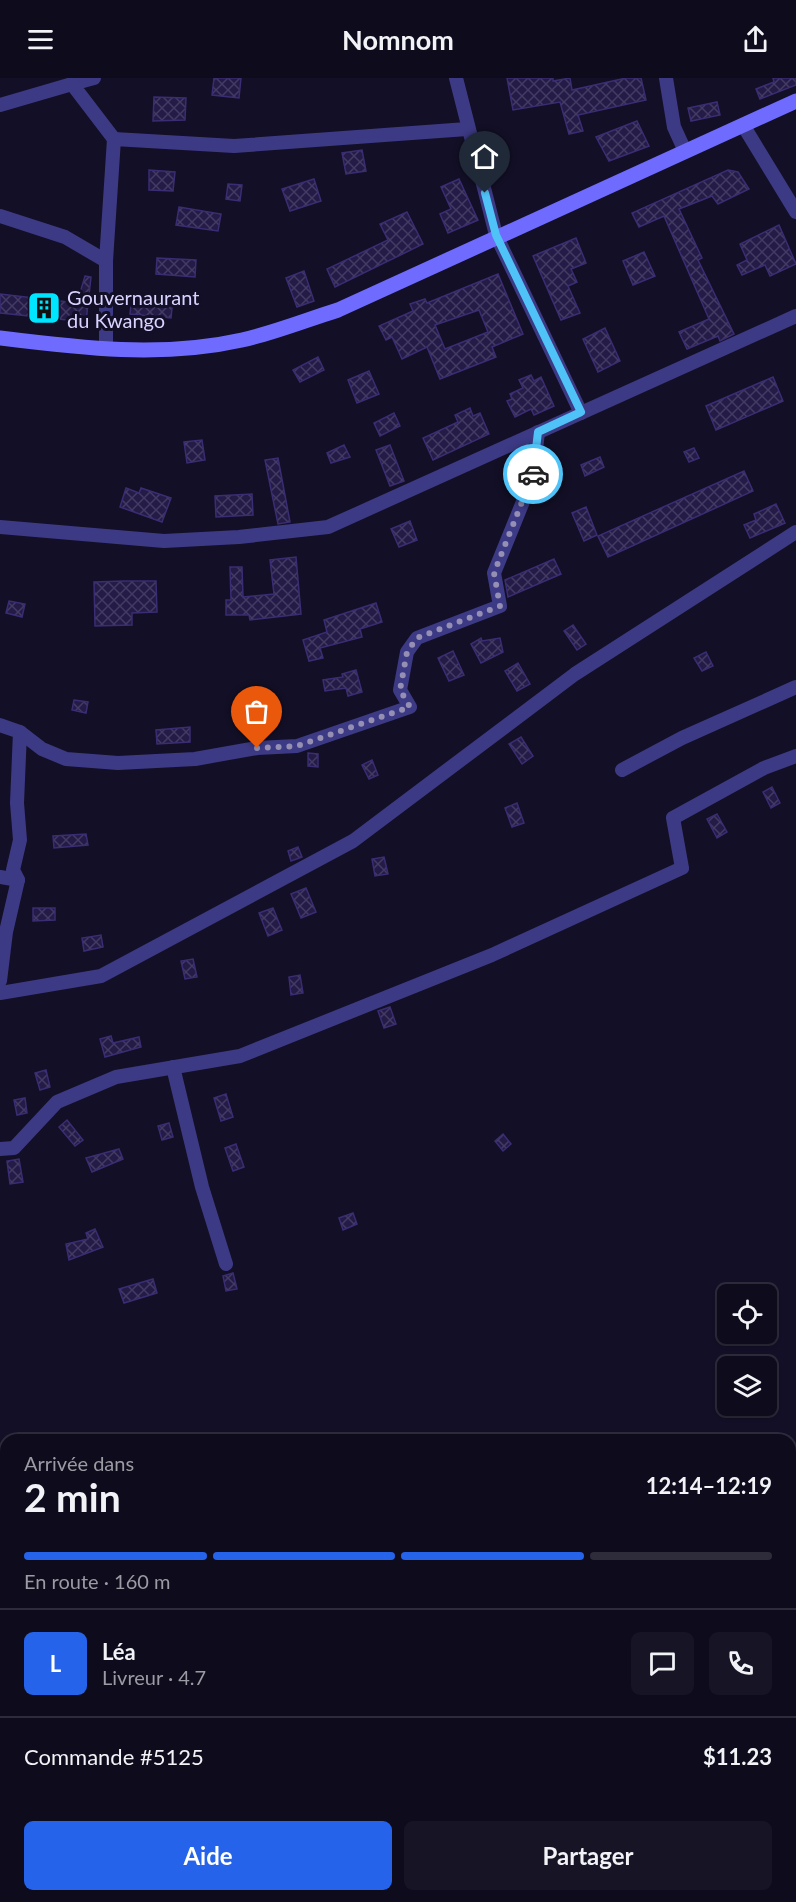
<!DOCTYPE html>
<html lang="fr">
<meta charset="utf-8">
<style>
:root{--surface:#0e0b1c;--page:#171425;--text:#f1f3f6;--muted:#9b9ba3;--line:#2e2b3b;--accent:#2563eb}
body{margin:0;font-family:Lato,sans-serif;background:var(--page);color:var(--text);height:100vh;display:flex;flex-direction:column;font-size:22px;white-space:nowrap}
*{box-sizing:border-box;margin:0}
p{font-size:20px;color:var(--muted)}
.icon{flex:none;width:33px;height:33px;fill:none;stroke:currentColor;stroke-width:2;stroke-linecap:round;stroke-linejoin:round}
.map{position:relative;flex:1;overflow:hidden}
.details{position:absolute;left:0px;top:1356px;width:796px;height:468px;display:flex;flex-direction:column;background:var(--surface);border-radius:18px 18px 0 0;box-shadow:0 2px 4px #0004,0 0 0 2px var(--line)}
.details>*{flex:none}
.tools{position:absolute;left:717px;top:1206px;display:grid;gap:12px}
.tools a{display:grid;place-items:center;width:60px;height:60px;border-radius:9px;background:var(--surface);box-shadow:0 2px 4px #0004,0 0 0 2px var(--line);font-size:30px}
.pin{position:absolute;display:grid;place-items:center;width:51px;height:51px;color:#fff;margin:-62px -26px;border-radius:50% 50% 50% 0;rotate:-45deg;box-shadow:0 0 6px #0007}
.pin .icon{rotate:45deg}
.courier{position:absolute;display:grid;place-items:center;width:60px;height:60px;margin:-30px;border:4px solid #4fc3f7;border-radius:50%;background:#fff;color:#222;box-shadow:0 2px 8px #0007}
.summary em{font-style:normal;font-weight:700}
.summary div{display:flex;flex-direction:column-reverse}
.summary{display:flex;align-items:center;justify-content:space-between;height:102px;padding:0 24px}
h1{font-size:39px;font-weight:700;line-height:45px}
.bar{display:grid;grid-template-columns:repeat(4,1fr);gap:9px 6px;align-content:center;height:72px;padding:0 24px}
.bar i{height:8px;border-radius:4px;background:var(--line)}
.bar .selected{background:var(--accent)}
.bar p{grid-column:span 4}
.line{display:flex;align-items:center;gap:15px;padding:0 24px;border-top:2px solid var(--line)}
.line div{flex:1}
.round{display:grid;place-items:center;flex:none;width:63px;height:63px;border-radius:9px;background:var(--page)}
.button{display:flex;gap:12px;margin-top:auto;padding:12px 24px}
.button a{flex:1;height:69px;border-radius:9px;background:var(--accent);color:#fff;font-size:24px;font-weight:700;line-height:69px;text-align:center}
.button a+a{background:var(--page);color:var(--text)}
header{display:flex;justify-content:space-between;align-items:center;height:78px;padding:0 24px;background:var(--surface);font-size:27px;font-weight:700}
.map>svg:first-child{display:block}
</style>
<header><svg class="icon" aria-label="menu" viewBox="0 0 24 24"><path d="M4 6h16M4 12h16M4 18h16"/></svg>Nomnom<svg class="icon" aria-label="share" viewBox="0 0 24 24"><path d="M12 15V3M7 8l5-5 5 5M5 13v7h14v-7"/></svg></header>
<div class="map">
<svg width="796" height="1824" viewBox="0 0 796 1824">
<defs>
<pattern id="building-cross-hatch" width="8" height="8" patternUnits="userSpaceOnUse" patternTransform="scale(1.5)"><rect width="8" height="8" fill="#241b47"/><path d="M0 0l8 8M0 8l8-8" fill="none" stroke="#433b63"/></pattern>
</defs>
<rect width="100%" height="100%" fill="#130f26"/>
<g fill="url(#building-cross-hatch)" stroke="#3b2d73" stroke-width="1.5" fill-rule="evenodd">
<polygon points="214,0 241,0 239,20 212,17"/>
<polygon points="507,0 553,0 553,3 570,0 572,12 626,0 641,0 646,22 578,37 583,53 569,56 560,24 513,32"/>
<polygon points="773,0 796,0 796,7 760,21 756,11 774,4"/>
<polygon points="154,19 186,20 185,42 153,43"/>
<polygon points="717,24 720,37 691,43 688,30"/>
<polygon points="637,43 649,68 609,83 596,59"/>
<polygon points="362,72 366,93 346,96 342,75"/>
<polygon points="149,92 175,94 173,113 149,112"/>
<polygon points="728,92 738,94 749,111 718,126 712,118 679,131 702,180 698,182 734,256 720,263 718,258 687,271 679,254 709,241 664,138 639,149 632,135"/>
<polygon points="314,101 321,123 290,133 282,111"/>
<polygon points="459,101 478,142 448,155 440,136 451,131 441,109"/>
<polygon points="228,106 242,107 240,123 226,121"/>
<polygon points="179,129 221,136 218,153 176,147"/>
<polygon points="407,134 423,166 335,209 327,191 388,162 380,146"/>
<polygon points="779,147 796,186 770,198 765,187 742,197 737,187 747,182 740,166"/>
<polygon points="576,160 586,185 571,191 577,204 568,208 580,235 561,242 533,178"/>
<polygon points="644,174 655,198 633,207 623,183"/>
<polygon points="157,180 196,182 195,199 156,196"/>
<polygon points="304,193 314,223 297,229 286,200"/>
<path d="M 498,196 L 523,256 L 492,269 L 496,279 L 440,301 L 427,269 L 402,281 L 392,259 L 386,262 L 379,248 L 413,233 L 410,226 L 425,221 L 427,225 ZM 479,232 L 488,254 L 445,271 L 435,247 Z"/>
<polygon points="85,198 91,199 86,244 0,235 0,216 77,225"/>
<polygon points="132,216 173,221 171,240 130,236"/>
<polygon points="605,250 620,283 598,294 583,261"/>
<polygon points="318,279 324,292 300,304 293,292"/>
<polygon points="369,293 379,316 357,325 348,302"/>
<polygon points="531,297 534,303 541,299 554,328 534,337 531,331 515,339 507,323 512,321 510,316 523,310 519,302"/>
<polygon points="773,299 783,323 716,352 706,328"/>
<polygon points="470,330 473,338 480,335 489,356 433,382 423,360 458,344 455,337"/>
<polygon points="394,335 400,348 380,358 374,345"/>
<polygon points="202,362 205,382 187,385 184,364"/>
<polygon points="344,367 350,379 331,385 327,375"/>
<polygon points="390,367 404,403 390,408 376,372"/>
<polygon points="694,370 699,380 689,384 684,374"/>
<polygon points="600,379 604,389 585,398 581,387"/>
<polygon points="278,380 290,444 278,446 265,382"/>
<polygon points="744,393 753,413 608,479 598,458"/>
<polygon points="126,410 139,415 141,410 171,420 162,444 120,429"/>
<polygon points="252,416 253,437 216,439 215,418"/>
<polygon points="776,426 785,445 750,460 744,447 756,442 754,436"/>
<polygon points="586,429 597,457 584,463 572,435"/>
<polygon points="410,443 417,462 399,469 391,451"/>
<polygon points="296,479 301,536 250,542 249,537 226,537 226,522 231,522 230,489 242,489 243,519 274,516 270,482"/>
<polygon points="554,481 561,496 508,519 505,502"/>
<polygon points="124,503 156,503 157,534 132,535 132,547 95,548 94,504"/>
<polygon points="9,523 25,526 22,539 6,535"/>
<polygon points="376,525 382,544 360,551 362,559 320,570 323,580 309,583 303,562 327,554 324,542"/>
<polygon points="573,547 586,566 577,572 564,553"/>
<polygon points="481,560 482,563 500,560 503,574 481,585 471,566"/>
<polygon points="453,573 464,597 449,603 438,580"/>
<polygon points="706,574 713,588 702,593 694,580"/>
<polygon points="518,585 530,606 517,613 505,593"/>
<polygon points="356,592 362,614 348,618 346,610 325,613 323,602 343,599 342,596"/>
<polygon points="74,622 88,624 86,635 72,632"/>
<polygon points="190,649 190,664 157,666 156,652"/>
<polygon points="521,659 533,678 522,686 509,666"/>
<polygon points="308,675 318,676 318,689 308,688"/>
<polygon points="372,682 378,697 369,701 362,687"/>
<polygon points="772,709 780,725 771,730 763,714"/>
<polygon points="517,725 524,745 512,749 505,730"/>
<polygon points="717,736 727,754 717,760 707,741"/>
<polygon points="86,756 88,767 54,770 53,758"/>
<polygon points="298,769 302,779 291,783 288,773"/>
<polygon points="384,779 388,796 375,798 372,781"/>
<polygon points="306,810 316,834 301,840 291,816"/>
<polygon points="33,830 55,830 55,842 33,843"/>
<polygon points="273,830 282,852 268,858 259,835"/>
<polygon points="101,857 103,869 84,873 82,860"/>
<polygon points="193,881 197,899 185,901 181,883"/>
<polygon points="300,897 303,915 291,917 289,899"/>
<polygon points="390,929 396,946 384,950 378,933"/>
<polygon points="111,958 113,965 139,959 141,969 105,979 100,961"/>
<polygon points="46,992 50,1009 40,1012 35,995"/>
<polygon points="226,1016 233,1039 221,1043 214,1020"/>
<polygon points="25,1020 27,1035 17,1037 14,1022"/>
<polygon points="67,1042 83,1062 75,1068 59,1049"/>
<polygon points="169,1045 173,1059 162,1062 158,1048"/>
<polygon points="503,1056 511,1066 503,1073 495,1063"/>
<polygon points="236,1066 244,1089 233,1093 225,1070"/>
<polygon points="119,1071 123,1081 92,1094 86,1080"/>
<polygon points="19,1081 23,1104 10,1106 7,1083"/>
<polygon points="353,1135 357,1146 343,1152 339,1140"/>
<polygon points="95,1151 103,1169 69,1182 66,1166 88,1161 86,1155"/>
<polygon points="233,1195 237,1211 226,1213 223,1198"/>
<polygon points="153,1201 157,1215 124,1225 119,1211"/>
</g>
<g fill="none" stroke-linecap="round" stroke-linejoin="round">
<g stroke="#2fb8b0" stroke-width="2" stroke-dasharray="3 4.5" stroke-linecap="butt">
<polyline points="0,1607 6,1615"/>
<polyline points="390,1818 399,1824"/>
</g>
<g stroke="#3d3a85" stroke-width="14">
<polyline points="94,0 72,6 114,61"/>
<polyline points="456,0 496,157 581,335"/>
<polyline points="666,0 674,49 685,73"/>
<polyline points="0,27 72,6"/>
<polyline points="743,47 796,134"/>
<polyline points="0,138 65,159 106,183 106,271"/>
<polyline points="106,183 114,61 234,68 467,51"/>
<polyline points="0,449 164,463 239,459 328,449 796,238"/>
<polyline points="0,647 20,654 42,671 66,681 118,685 195,681 257,670 297,668 410,629 400,612 407,574 417,560 500,528 494,495 533,399 538,354"/>
<polyline points="622,692 682,660 796,609"/>
<polyline points="0,799 18,802 6,854 0,903"/>
<polyline points="18,802 13,792 20,762 17,725 20,654"/>
<polyline points="0,915 101,898 353,763 575,596 796,454"/>
<polyline points="173,989 202,1109 226,1186"/>
<polyline points="0,1071 14,1070 57,1024 116,999 240,978 492,877 682,790 673,740 764,690 796,678"/>
</g>
<path stroke="#6f6bff" stroke-width="15" d="M 0,260 C 80,270 162,280 242,262 C 274,255 306,242 338,232 L 796,23"/>
</g>
<g fill="none" stroke-linecap="round" stroke-linejoin="round">
<polyline stroke="#948fb3" stroke-width="6" stroke-dasharray="0 10.8" points="257,670 297,668 410,629 400,612 407,574 417,560 500,528 494,495 533,396"/>
<polyline stroke="#4fc3f7" stroke-width="8" points="485,115 496,157 581,334 538,354 533,396"/>
</g>
<defs>
<g id="building-square" transform="scale(1.725)"><rect x="-9" y="-9" width="18" height="18" rx="4" fill="#00e5ff" stroke="#130f26"/><path d="M-4-6H4V6H1V3H-1V6H-4ZM-2.5-4.3h1.7v1.8h-1.7ZM.8-4.3h1.7v1.8H.8ZM-2.5-1h1.7V.8h-1.7ZM.8-1h1.7V.8H.8Z" fill="#111"/></g>
</defs>
<g fill-rule="evenodd">
<use href="#building-square" x="44" y="230"/>
</g>
<g text-anchor="middle" dominant-baseline="central" stroke-width="6" stroke-linejoin="round" paint-order="stroke">
<g font-size="20" fill="#d9d4ff" stroke="#130f26" text-anchor="start">
<text x="67" y="219">Gouvernaurant<tspan x="67" dy="23">du Kwango</tspan></text>
</g>
</g>
</svg>
<div class="tools">
<a><svg class="icon" aria-label="locate" viewBox="0 0 24 24"><circle cx="12" cy="12" r="6"/><path d="M12 2v4M12 18v4M2 12h4M18 12h4"/></svg></a>
<a><svg class="icon" aria-label="layers" viewBox="0 0 24 24"><path d="M12 4l9 5-9 5-9-5zM3 14l9 5 9-5"/></svg></a>
</div>
<div class="pin" style="left:257px;top:670px;background:#ea580c"><svg class="icon" aria-label="bag" viewBox="0 0 24 24"><path d="M5 8h14l-1 12H6zM9 8a3 3 0 0 1 6 0"/></svg></div>
<div class="pin" style="left:485px;top:115px;background:#1f2937"><svg class="icon" aria-label="home" viewBox="0 0 24 24"><path d="M3 11l9-7 9 7M6 9v11h12V9"/></svg></div>
<div class="courier" style="left:533px;top:396px"><svg class="icon" aria-label="car" viewBox="0 0 24 24"><path d="M5 17H2v-5l4-1 3-4h7l3 4 3 1v5h-3M9 17h6M6 11h13"/><circle cx="7" cy="17" r="2"/><circle cx="17" cy="17" r="2"/></svg></div>
<section class="details">
<div class="summary"><div><h1>2 min</h1><p>Arrivée dans</p></div><em>12:14–12:19</em></div>
<div class="bar"><i class="selected"></i><i class="selected"></i><i class="selected"></i><i></i><p>En route · 160 m</p></div>
<div class="line" style="height:108px"><b class="round" style="background:var(--accent);color:#fff">L</b><div><b>Léa</b><p>Livreur · 4.7</p></div><a class="round"><svg class="icon" aria-label="chat" viewBox="0 0 24 24"><path d="M4 5h16v11H9l-5 4z"/></svg></a><a class="round"><svg class="icon" aria-label="phone" viewBox="0 0 24 24"><path d="M5 4h4l2 5-3 2q2 4 5 5l2-3 5 2v4C11 20 4 13 5 4z"/></svg></a></div>
<div class="line" style="height:78px"><div>Commande #5125</div><b>$11.23</b></div>
<div class="button"><a>Aide</a><a>Partager</a></div>
</section>
</div>
